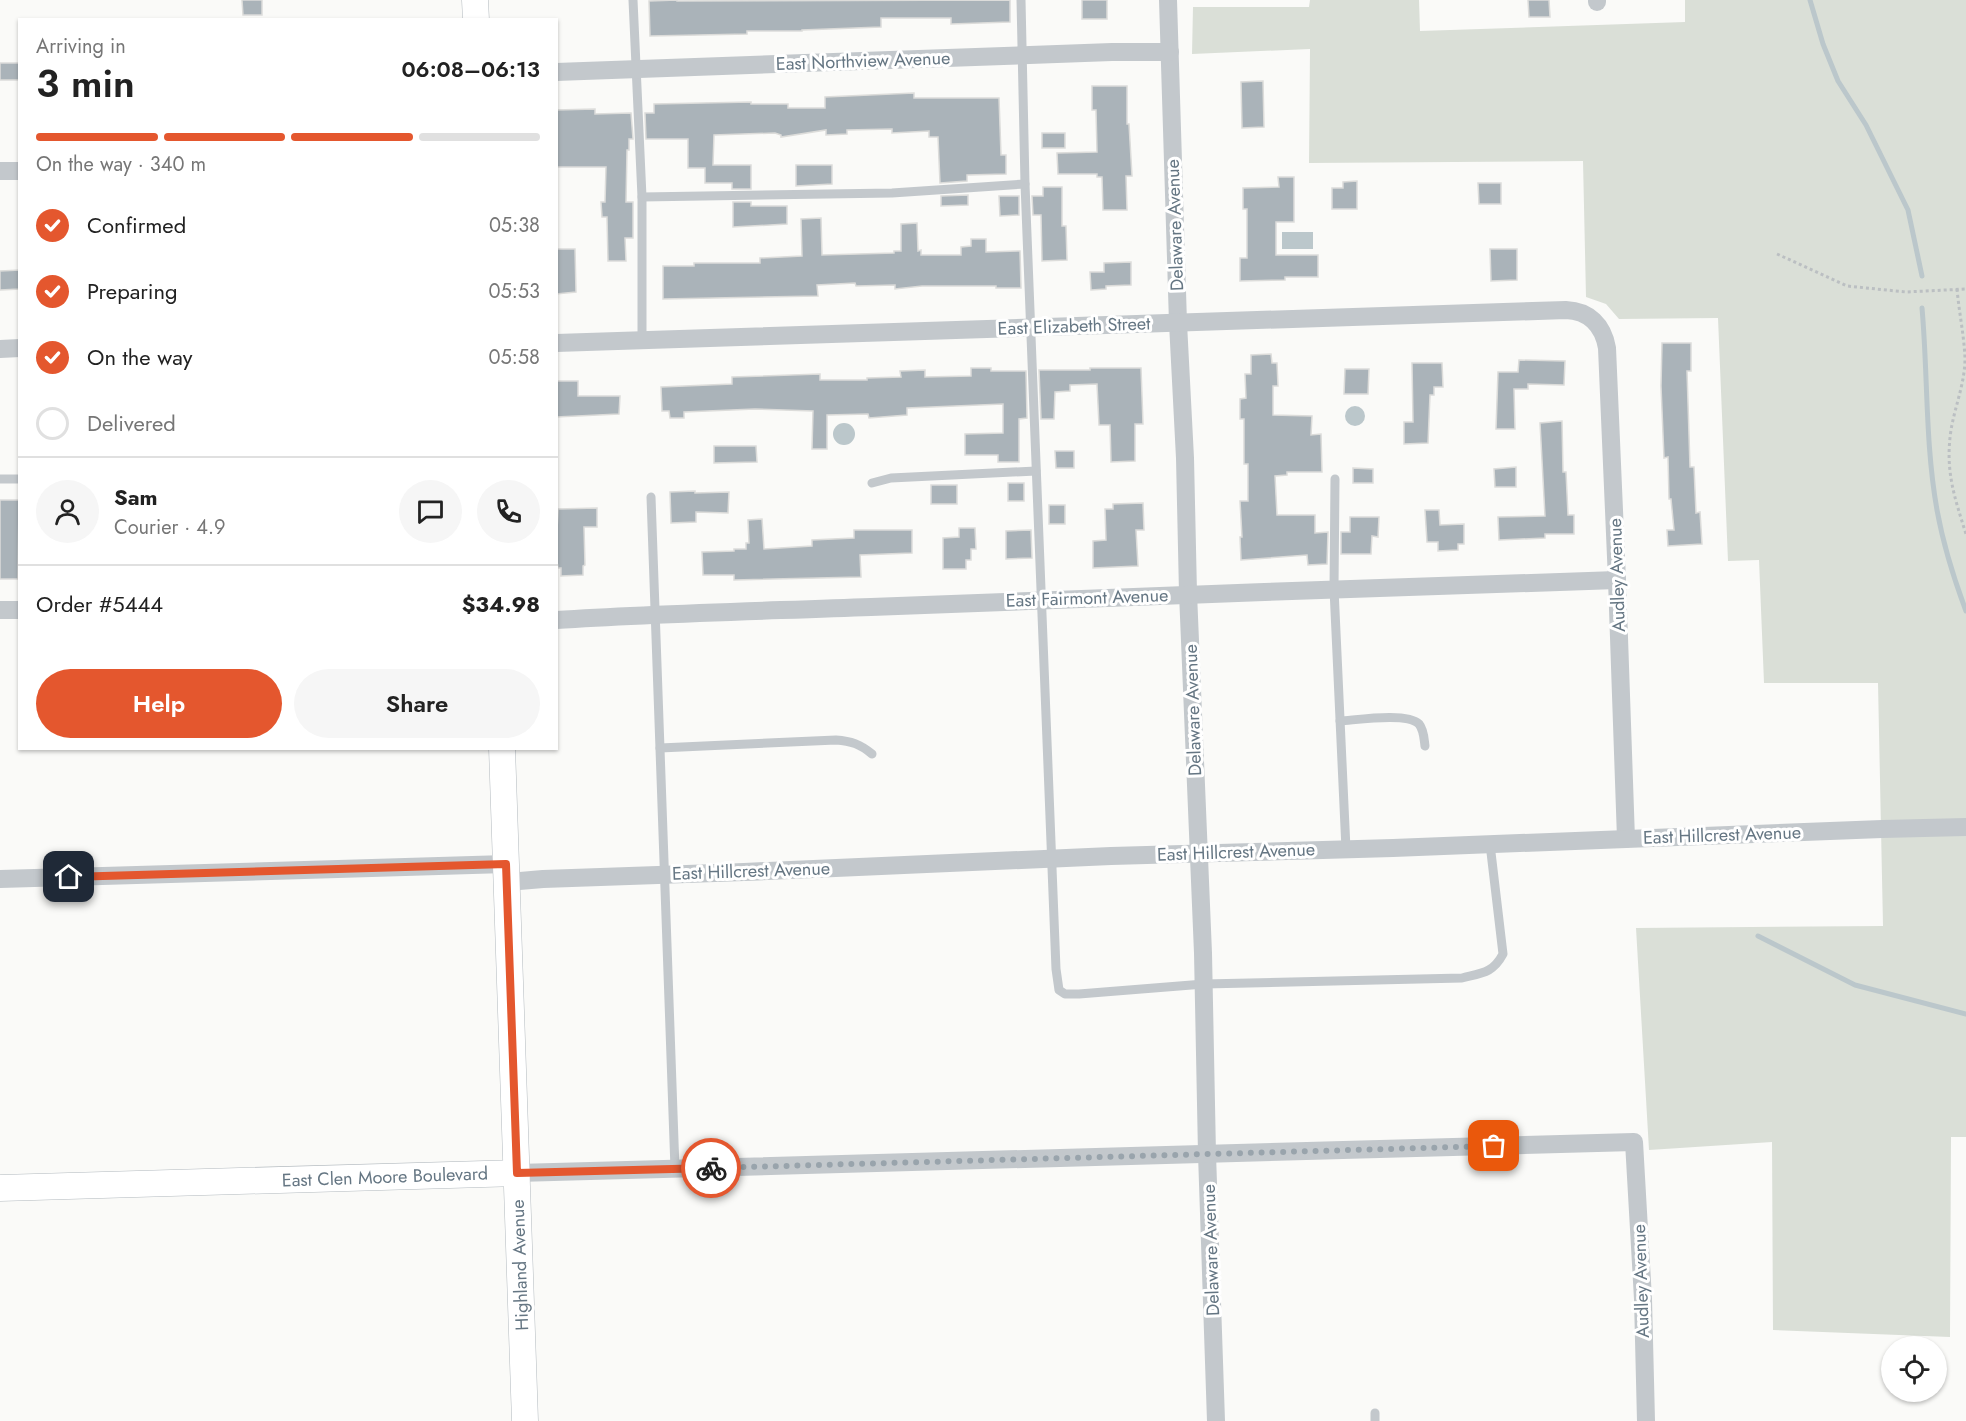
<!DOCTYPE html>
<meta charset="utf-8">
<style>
:root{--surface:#fff;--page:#f6f6f6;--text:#222;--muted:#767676;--line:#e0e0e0;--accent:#e4572e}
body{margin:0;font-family:Jost,sans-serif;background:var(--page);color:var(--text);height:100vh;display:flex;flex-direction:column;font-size:22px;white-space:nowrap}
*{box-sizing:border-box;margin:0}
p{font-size:20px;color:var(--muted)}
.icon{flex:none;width:33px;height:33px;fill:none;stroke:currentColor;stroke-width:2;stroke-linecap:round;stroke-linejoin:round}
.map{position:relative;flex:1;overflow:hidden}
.sheet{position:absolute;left:18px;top:18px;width:540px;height:732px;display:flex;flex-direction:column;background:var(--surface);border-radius:0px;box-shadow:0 2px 4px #0004}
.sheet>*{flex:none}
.tools{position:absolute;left:1881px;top:1336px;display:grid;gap:12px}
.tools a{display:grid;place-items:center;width:66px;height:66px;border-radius:50%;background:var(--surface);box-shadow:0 2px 4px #0004;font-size:30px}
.pin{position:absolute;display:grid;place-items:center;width:51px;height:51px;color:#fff;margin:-26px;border-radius:12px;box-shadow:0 3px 9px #0006}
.courier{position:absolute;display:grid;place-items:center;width:60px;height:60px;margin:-30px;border:4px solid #e4572e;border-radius:50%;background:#fff;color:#222;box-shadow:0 2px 8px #0007}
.head em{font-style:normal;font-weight:600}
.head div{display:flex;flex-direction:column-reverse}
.head{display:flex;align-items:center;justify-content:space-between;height:102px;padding:0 18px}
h1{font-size:39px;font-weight:600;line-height:45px}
.bar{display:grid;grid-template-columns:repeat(4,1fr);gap:9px 6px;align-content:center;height:72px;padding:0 18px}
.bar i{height:8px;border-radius:4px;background:var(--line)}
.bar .on{background:var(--accent)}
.bar p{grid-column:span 4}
.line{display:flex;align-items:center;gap:15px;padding:0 18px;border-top:2px solid var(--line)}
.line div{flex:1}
.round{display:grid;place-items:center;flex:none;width:63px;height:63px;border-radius:32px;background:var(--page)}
ol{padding:0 18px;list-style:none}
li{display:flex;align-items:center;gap:18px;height:66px}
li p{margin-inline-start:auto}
li .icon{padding:6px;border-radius:50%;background:var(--accent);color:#fff;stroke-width:4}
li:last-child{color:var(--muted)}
li i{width:33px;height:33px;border:3px solid var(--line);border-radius:50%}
.action{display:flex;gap:12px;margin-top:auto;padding:12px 18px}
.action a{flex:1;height:69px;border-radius:36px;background:var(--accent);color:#fff;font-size:24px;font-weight:600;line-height:69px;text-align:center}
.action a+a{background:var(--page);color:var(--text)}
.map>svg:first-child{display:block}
</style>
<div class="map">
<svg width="1966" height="1421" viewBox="0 0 1966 1421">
<rect width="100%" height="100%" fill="#fafaf8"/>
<polygon fill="#dadfd7" points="1310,0 1419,0 1420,31 1685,22 1685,0 1966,0 1966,1137 1951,1137 1950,1337 1773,1330 1772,1142 1649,1150 1636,928 1883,926 1878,683 1764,683 1759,560 1728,561 1718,318 1619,319 1606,304 1586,297 1583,161 1309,163 1310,49 1192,54 1193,7 1309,7"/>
<g fill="#bbc7cb">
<rect x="1282" y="232" width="31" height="17"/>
<circle cx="1355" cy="416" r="10"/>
<circle cx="844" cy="434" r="11"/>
</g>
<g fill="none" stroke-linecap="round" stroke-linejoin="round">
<g stroke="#bbc7cb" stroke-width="5">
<polyline points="1810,0 1823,44 1838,81 1866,125 1908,210 1922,276"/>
<path d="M 1922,308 C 1928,375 1925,443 1937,510 C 1943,543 1954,579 1966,611"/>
<polyline points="1758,936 1855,985 1966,1014"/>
</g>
</g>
<g fill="#aab3b9" stroke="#dcdcda" stroke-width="1.5">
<polygon points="242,0 262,0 262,15 243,15"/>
<polygon points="677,0 677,1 1010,0 1010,22 951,24 951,18 881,18 881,27 802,30 802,31 747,31 747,34 650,36 649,1"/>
<rect x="1082" y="0" width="25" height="19"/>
<polygon points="1528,0 1549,0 1550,17 1529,17"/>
<rect x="0" y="63" width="20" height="17"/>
<polygon points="1263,81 1264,127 1242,128 1241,82"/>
<polygon points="1092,86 1127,86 1127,124 1129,124 1132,176 1126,176 1127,210 1103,210 1102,177 1097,177 1097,174 1058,174 1057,153 1097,152 1096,110 1092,110"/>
<polygon points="914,93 914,98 999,98 1001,155 1006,155 1006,174 967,175 967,181 940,183 938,137 929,137 929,131 892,133 892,129 847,130 847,134 826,135 826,130 781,137 781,135 775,133 714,135 713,165 751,165 751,189 732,189 732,183 705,183 705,168 688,168 688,139 646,139 645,113 654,113 654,104 751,102 751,104 788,104 788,108 825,108 825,97"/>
<polygon points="595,109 595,114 631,113 633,139 629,139 629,150 627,150 626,202 633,202 633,238 625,238 626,261 608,261 607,217 602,217 601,202 605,202 606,167 556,167 556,110"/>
<rect x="1042" y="133" width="23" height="15"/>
<polygon points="796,165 832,165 832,184 796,186"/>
<polygon points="1278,177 1294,177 1294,222 1276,222 1276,255 1318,255 1318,277 1285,277 1285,280 1240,281 1240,258 1247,258 1247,209 1243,209 1243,188 1279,187"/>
<polygon points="1357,181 1357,209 1332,209 1332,188 1343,188 1343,182"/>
<polygon points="1478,183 1501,183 1501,204 1479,204"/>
<polygon points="1043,187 1062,187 1062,226 1066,226 1067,260 1042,261 1041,215 1033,215 1032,196 1043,196"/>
<polygon points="968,195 968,205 941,206 941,196"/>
<polygon points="999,196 1019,196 1019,215 1000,216"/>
<polygon points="733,202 751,202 751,206 787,206 787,224 733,227"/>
<polygon points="821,218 822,255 894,253 894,251 901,251 901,224 917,223 918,251 921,250 921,255 961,255 961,247 971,246 971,239 986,239 986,252 1020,251 1021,288 996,288 996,286 922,286 895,289 895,285 856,286 855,283 817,285 818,296 663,299 663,266 694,266 694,263 760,263 760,258 802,256 801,219"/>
<polygon points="556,249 575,249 576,292 556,294"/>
<polygon points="1490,249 1517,249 1517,280 1491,281"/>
<polygon points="1131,262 1131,285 1106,286 1106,289 1091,290 1090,272 1104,272 1104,263"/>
<polygon points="20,270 20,289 0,290 0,271"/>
<polygon points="1662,343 1691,343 1691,371 1687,371 1690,467 1694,467 1696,513 1700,512 1702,544 1668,546 1667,530 1674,530 1671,499 1669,499 1668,457 1664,458 1661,386"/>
<polygon points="1271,354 1272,363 1277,363 1278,386 1273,386 1273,415 1312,416 1311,435 1321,434 1322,472 1287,472 1287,475 1275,476 1277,515 1315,515 1315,533 1328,532 1327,564 1308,565 1307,555 1241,560 1240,537 1242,537 1240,501 1248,501 1248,464 1244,464 1244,419 1240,419 1240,399 1246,398 1245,374 1251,374 1251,355"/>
<polygon points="1519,360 1565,361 1564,385 1528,384 1528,389 1514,389 1515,429 1496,429 1498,372 1518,372"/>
<polygon points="1412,363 1442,363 1443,387 1434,387 1434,395 1430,395 1428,443 1404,444 1404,422 1413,422"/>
<polygon points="971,368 991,368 991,371 1026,371 1027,418 1019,419 1019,462 998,462 998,455 965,455 965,434 1003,433 1003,404 907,408 907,415 869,418 868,414 827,415 827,449 812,449 813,411 755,409 684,412 684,418 670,418 669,411 662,411 661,387 732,384 732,377 820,374 820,380 867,380 867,378 901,377 900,371 925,370 925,377 971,376"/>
<polygon points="1090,368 1141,368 1143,424 1135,424 1135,461 1111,462 1110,425 1099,425 1097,384 1070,385 1070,391 1055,392 1054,419 1041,419 1039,370 1090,370"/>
<polygon points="1345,369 1369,369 1368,394 1344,394"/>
<polygon points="556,381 578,381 578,396 620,396 619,414 556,417"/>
<polygon points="1562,421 1563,472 1566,472 1568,515 1574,515 1574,534 1545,534 1545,538 1499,540 1498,517 1545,516 1540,423"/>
<polygon points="714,446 756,446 757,462 714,463"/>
<polygon points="1055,451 1074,451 1074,468 1056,468"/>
<polygon points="1516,467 1516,487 1495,487 1494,469"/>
<polygon points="1353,468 1373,469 1373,483 1353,483"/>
<rect x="1008" y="483" width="16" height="18"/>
<rect x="931" y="485" width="26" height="19"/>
<polygon points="695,491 695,493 729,492 728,513 696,512 696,522 671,523 670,492"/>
<polygon points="0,500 19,500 18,579 0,579"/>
<polygon points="1143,503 1144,530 1136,530 1138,566 1093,568 1093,541 1106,540 1105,509 1113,509 1113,504"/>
<rect x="1049" y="505" width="16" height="19"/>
<polygon points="597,508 597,527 584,527 585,565 583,566 583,575 561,576 561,568 558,568 556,554 558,509"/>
<polygon points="1425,510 1439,510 1440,525 1464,524 1464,544 1458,544 1458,550 1438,551 1438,542 1427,542"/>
<polygon points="1350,517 1379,517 1378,537 1372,536 1371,554 1341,554 1341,532 1350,532"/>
<polygon points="762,519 764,549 812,546 812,540 854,538 854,530 912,530 912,553 860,555 861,577 734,580 734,575 703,575 702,552 734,551 734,549 746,549 746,543 749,543 748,520"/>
<polygon points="959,528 975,528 976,549 971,549 971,560 966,560 966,569 943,569 943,538 959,537"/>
<polygon points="1031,530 1032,558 1006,559 1006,531"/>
</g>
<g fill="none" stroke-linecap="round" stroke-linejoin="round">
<g stroke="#b3babf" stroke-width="27">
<g id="secondary">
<polyline points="475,0 476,20"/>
<polyline points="502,748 525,1421"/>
<polyline points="0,1188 517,1173"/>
</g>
</g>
<g stroke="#bbbfc2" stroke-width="3" stroke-dasharray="3 3" stroke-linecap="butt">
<polyline points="1777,254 1847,286 1906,292 1966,289"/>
<path d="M 1957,289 C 1959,312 1964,335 1965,358 C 1965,383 1955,406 1951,430 C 1945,470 1954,496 1966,534"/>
</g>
<g stroke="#c3c8cc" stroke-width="9">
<polyline points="633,0 642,197 642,340"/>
<path d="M 1021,0 L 1025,184 L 1056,969 L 1059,990 L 1065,994 L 1079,994 L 1204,984 L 1462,978 C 1482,973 1493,973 1503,954 L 1490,844"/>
<polyline points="642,197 892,193 1025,184"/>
<polyline points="0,479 20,479"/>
<polyline points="1335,479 1334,589 1346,849"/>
<polyline points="872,483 891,478 1036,471"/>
<polyline points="651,497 675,1169"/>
<path d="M 1340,721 C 1357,720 1407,712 1419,724 C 1424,730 1424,739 1425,746"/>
<path d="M 660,748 L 836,740 C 851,741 860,744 872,754"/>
<polyline points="1375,1421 1375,1413"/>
</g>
<g stroke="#c3c8cc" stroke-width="18">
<polyline points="1168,0 1178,323 1185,458 1188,593 1203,953 1207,1154 1216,1421"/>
<polyline points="1597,0 1597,2"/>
<polyline points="556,72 1112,52 1170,52"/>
<polyline points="0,171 20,171"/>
<path d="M 556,343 L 1566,310 C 1589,311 1603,325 1607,348 L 1617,580 L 1626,839"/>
<polyline points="0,349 20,348"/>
<polyline points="0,610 20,610"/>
<path d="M 556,620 C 661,613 766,611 871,607 C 1120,597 1368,588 1617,580"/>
<polyline points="0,879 506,864"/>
<polyline points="507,882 543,879 744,872 1111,856 1393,848 1882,829 1966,827"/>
<polyline points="517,1173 1634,1142 1643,1299 1646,1421"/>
</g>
<use href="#secondary" stroke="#fff" stroke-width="26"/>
</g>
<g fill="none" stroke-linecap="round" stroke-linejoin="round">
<polyline stroke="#99a4ac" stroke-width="6" stroke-dasharray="0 10.8" points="711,1168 1494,1146"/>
<polyline stroke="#e4572e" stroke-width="8" points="69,877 506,864 517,1173 711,1168"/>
</g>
<g text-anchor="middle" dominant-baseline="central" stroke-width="6" stroke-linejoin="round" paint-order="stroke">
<g font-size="18" fill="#657683" stroke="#fff">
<text transform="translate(863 61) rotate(-2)">East Northview Avenue</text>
<text transform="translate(1175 225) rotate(-92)">Delaware Avenue</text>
<text transform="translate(1074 326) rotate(-2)">East Elizabeth Street</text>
<text transform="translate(1617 575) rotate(-92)">Audley Avenue</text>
<text transform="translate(1087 598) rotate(-2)">East Fairmont Avenue</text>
<text transform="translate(1193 710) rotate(-92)">Delaware Avenue</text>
<text transform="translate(1722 835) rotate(-2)">East Hillcrest Avenue</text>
<text transform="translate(1236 852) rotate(-2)">East Hillcrest Avenue</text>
<text transform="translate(751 871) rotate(-2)">East Hillcrest Avenue</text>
<text transform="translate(385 1177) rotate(-2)">East Clen Moore Boulevard</text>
<text transform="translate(1211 1250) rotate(-92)">Delaware Avenue</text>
<text transform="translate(520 1265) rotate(-92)">Highland Avenue</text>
<text transform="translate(1641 1281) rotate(-92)">Audley Avenue</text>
</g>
</g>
</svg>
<div class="tools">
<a><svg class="icon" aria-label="locate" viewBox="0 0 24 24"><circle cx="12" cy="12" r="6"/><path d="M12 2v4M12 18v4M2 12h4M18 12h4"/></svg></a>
</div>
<div class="pin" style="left:1494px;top:1146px;background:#ea580c"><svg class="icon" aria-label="bag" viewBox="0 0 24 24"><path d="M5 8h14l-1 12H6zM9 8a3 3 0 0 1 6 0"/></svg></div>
<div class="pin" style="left:69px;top:877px;background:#1f2937"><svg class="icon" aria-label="home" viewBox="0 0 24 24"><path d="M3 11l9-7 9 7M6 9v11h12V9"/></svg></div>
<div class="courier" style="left:711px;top:1168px"><svg class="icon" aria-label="bike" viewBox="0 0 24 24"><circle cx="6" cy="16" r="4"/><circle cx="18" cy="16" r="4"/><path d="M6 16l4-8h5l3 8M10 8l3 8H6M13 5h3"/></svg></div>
<section class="sheet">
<div class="head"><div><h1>3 min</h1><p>Arriving in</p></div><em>06:08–06:13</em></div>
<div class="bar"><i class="on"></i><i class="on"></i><i class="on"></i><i></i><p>On the way · 340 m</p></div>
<ol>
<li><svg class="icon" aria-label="check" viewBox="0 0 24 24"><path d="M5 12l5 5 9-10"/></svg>Confirmed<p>05:38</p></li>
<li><svg class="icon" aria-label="check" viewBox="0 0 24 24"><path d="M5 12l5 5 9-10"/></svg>Preparing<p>05:53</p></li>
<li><svg class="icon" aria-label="check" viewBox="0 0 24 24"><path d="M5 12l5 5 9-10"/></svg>On the way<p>05:58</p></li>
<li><i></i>Delivered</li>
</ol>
<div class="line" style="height:108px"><a class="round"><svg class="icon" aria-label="person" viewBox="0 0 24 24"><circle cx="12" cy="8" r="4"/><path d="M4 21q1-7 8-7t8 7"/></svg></a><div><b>Sam</b><p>Courier · 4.9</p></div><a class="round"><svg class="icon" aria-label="chat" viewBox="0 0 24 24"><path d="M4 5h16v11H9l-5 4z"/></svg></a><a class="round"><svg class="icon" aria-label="phone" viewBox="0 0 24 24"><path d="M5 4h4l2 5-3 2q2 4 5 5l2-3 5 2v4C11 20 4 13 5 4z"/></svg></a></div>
<div class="line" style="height:78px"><div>Order #5444</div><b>$34.98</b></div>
<div class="action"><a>Help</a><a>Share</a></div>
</section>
</div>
